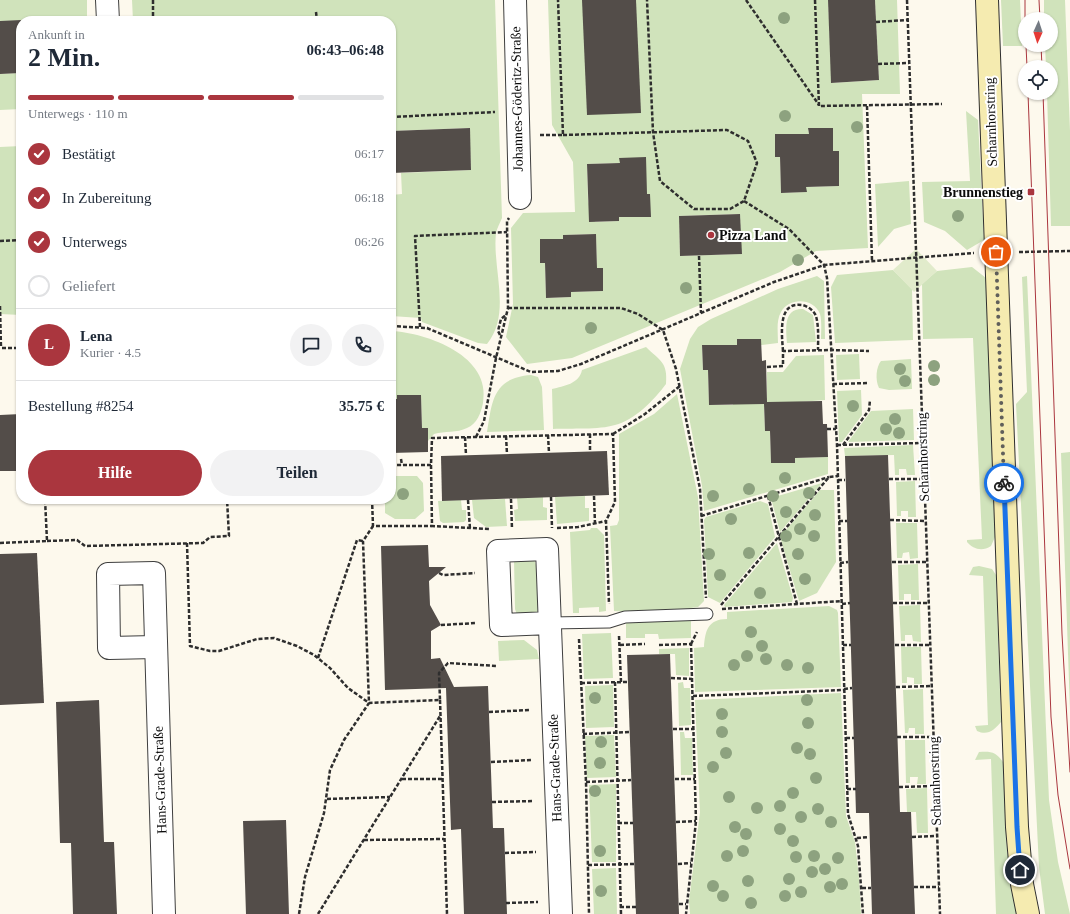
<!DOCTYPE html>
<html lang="de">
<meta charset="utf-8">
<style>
:root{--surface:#fff;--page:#f2f2f3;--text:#1f2937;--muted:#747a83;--line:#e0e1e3;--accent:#aa363e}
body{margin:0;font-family:Georgia,serif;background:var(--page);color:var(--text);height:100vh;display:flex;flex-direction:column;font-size:15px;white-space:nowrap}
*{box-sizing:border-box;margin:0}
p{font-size:13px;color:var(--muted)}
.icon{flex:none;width:22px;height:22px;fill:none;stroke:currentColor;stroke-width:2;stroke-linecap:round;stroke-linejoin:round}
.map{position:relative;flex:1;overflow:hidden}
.sheet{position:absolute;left:16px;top:16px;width:380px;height:488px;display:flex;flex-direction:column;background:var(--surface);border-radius:16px;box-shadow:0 1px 3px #0004}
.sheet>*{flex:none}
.needle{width:26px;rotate:183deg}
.tools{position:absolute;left:1018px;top:12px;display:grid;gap:8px}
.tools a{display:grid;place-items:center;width:40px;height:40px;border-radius:50%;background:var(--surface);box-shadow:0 1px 3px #0004;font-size:20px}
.pin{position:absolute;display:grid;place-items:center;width:34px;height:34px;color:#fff;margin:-17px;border:2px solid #fff;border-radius:50%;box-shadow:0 1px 4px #0007}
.courier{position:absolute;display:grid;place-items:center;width:40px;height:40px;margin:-20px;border:3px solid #1a73e8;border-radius:50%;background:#fff;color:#222;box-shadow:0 1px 5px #0007}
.headline em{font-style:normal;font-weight:700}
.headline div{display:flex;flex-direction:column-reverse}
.headline{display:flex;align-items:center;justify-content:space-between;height:68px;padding:0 12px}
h1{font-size:26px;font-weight:700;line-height:30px}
.bar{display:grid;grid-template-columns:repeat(4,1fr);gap:6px 4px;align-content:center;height:48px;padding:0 12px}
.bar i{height:5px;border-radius:3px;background:var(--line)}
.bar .on{background:var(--accent)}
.bar p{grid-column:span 4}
.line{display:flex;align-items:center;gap:10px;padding:0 12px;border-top:1px solid var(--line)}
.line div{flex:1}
.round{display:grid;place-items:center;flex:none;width:42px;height:42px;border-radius:21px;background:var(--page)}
ol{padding:0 12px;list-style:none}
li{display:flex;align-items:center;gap:12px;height:44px}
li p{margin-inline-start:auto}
li .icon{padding:4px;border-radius:50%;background:var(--accent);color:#fff;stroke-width:4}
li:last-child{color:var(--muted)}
li i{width:22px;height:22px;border:2px solid var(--line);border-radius:50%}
.button{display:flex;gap:8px;margin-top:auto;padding:8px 12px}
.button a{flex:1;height:46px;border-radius:24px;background:var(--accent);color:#fff;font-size:16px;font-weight:700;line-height:46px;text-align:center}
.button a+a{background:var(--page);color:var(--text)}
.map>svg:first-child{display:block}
</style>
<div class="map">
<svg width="1070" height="914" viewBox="0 0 1070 914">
<rect width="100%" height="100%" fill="#fdf9ed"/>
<g fill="#d0e3bb" fill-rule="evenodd">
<polygon points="0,0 87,0 87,20 0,21"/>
<path d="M 132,0 L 495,0 L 502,218 C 500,223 497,228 496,233 C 492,269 512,313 487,344 L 478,343 L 422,322 L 421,318 L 391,316 L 391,195 L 402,194 L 401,173 L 471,170 L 469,128 L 391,131 L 391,21 L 133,21 Z"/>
<path d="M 548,0 L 828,0 L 832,83 L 879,80 L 875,0 L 897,0 L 900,94 L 862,94 L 868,248 L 816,251 L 780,272 L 572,358 L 527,364 L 506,337 L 513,304 L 511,228 L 523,213 L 575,212 L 573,162 L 552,125 ZM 808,129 L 833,151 L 839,152 L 839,186 L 806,187 L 806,192 L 781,193 L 780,157 L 775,157 L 775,134 L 809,134 ZM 620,159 L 647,194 L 650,195 L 650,217 L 619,217 L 619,221 L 595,222 L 588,201 L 587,164 L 620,163 ZM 740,214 L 741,254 L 680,256 L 679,216 ZM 596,234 L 597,268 L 603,269 L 603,291 L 571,292 L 571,297 L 546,298 L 545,263 L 540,263 L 540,239 L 563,239 L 563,235 Z"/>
<polygon points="1001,0 1020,0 1022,46 1003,46"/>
<polygon points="1044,0 1065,0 1070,131 1070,226 1051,226 1047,93 1051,93 1051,67 1046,67 1045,45 1051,45 1051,19 1044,19"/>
<polygon points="21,73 21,109 0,110 0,74"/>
<polygon points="966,111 978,120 984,240 967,250 945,231 924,222 922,182 970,181"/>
<polygon points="21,146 21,315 0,314 0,147"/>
<polygon points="909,181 911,224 894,229 878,247 875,184"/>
<path d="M 972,267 L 986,278 L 995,537 L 991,546 C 982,552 973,549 967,542 L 967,540 L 982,539 L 973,338 L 923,339 L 922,284 L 937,271 Z"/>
<polygon points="893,270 912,289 913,340 835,343 831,287 837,275"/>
<path d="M 817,276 L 824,281 L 825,339 L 821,339 C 821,332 822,321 820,314 C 814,298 789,297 781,312 C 776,321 778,332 778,343 L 761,345 L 761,339 L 737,339 L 737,345 L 702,345 L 703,370 L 708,370 L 709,405 L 733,405 L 733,399 L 767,398 L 767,372 L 783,372 L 796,356 L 824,355 L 825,400 L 799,402 L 764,407 L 765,430 L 770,431 L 771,463 L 795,463 L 795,458 L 828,457 L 828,474 L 704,511 L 702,486 L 680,369 L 690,339 L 698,327 L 711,319 L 778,289 Z"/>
<polygon points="1027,276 1049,800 1058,862 1070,914 1045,914 1039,867 1016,404 1027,392 1022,277"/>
<path d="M 803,309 L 813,315 L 816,342 L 787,343 C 786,329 783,308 803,309 Z"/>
<path d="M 391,331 C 428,333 492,356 483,403 C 481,413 477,424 467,428 C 457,433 445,431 434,434 L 428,441 L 428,429 L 422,429 L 421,395 L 397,395 L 397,399 L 391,399 Z"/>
<path d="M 646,347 C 660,361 668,362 666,384 C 654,400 635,420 615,425 C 599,430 571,428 553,429 L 552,389 C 564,386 579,384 582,370 Z"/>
<polygon points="859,354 860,379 837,380 836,355"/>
<path d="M 911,359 L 912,389 L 889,390 L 879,388 C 875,380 876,367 881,361 Z"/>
<path d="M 531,375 L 538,377 L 542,387 L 544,430 L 487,432 C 492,401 493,378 531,375 Z"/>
<polygon points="861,390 862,415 842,442 839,442 837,391"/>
<polygon points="677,394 698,497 704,601 698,607 691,608 691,638 659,639 658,634 645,634 645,638 626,638 626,623 629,623 629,612 614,611 610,526 617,525 619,520 619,434 654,414"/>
<polygon points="913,409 914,440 848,442 871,411"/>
<polygon points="913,445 915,475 907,475 906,469 899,469 899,475 895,475 894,455 845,456 844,448"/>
<polygon points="1070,452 1070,710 1061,453"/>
<polygon points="392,476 417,476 423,483 424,511 415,519 395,519 385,513 385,499 391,499"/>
<polygon points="915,481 916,517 908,517 908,511 901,511 901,516 897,516 896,482"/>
<polygon points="822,483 780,532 771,498"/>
<polygon points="820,490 834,490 836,562 817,593 799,601 780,537"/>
<polygon points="585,496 585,508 589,508 589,521 557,524 555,497"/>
<polygon points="543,497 543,507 547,508 547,520 515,521 514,510 518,509 517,498"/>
<polygon points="505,499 507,526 486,527 474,518 472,500"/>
<polygon points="461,500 462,510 466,510 466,520 464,522 443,523 440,521 438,501"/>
<polygon points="760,501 768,504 775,537 720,603 708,597 704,520 706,517"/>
<polygon points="896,523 917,523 918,558 910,559 909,552 903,553 902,558 897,558"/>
<polygon points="591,528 597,528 604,535 606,611 599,612 599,607 579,608 579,613 573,613 570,532 590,530"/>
<polygon points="777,543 793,598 792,602 725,607 724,605"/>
<polygon points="534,559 536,565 538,608 537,614 517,615 515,609 514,560"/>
<polygon points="918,564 919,600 911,600 911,594 904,594 904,600 899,600 898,565"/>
<path d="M 979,566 L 992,569 L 996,575 L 1001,722 C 994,730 988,736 977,731 L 975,726 L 988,725 L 983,576 L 969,575 L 973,567 Z"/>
<polygon points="920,605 921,642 913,641 912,635 905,635 905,641 901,641 899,606"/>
<path d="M 829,606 L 837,610 L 838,613 L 841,687 L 695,692 L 694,648 L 704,647 C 705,631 708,619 727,619 L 727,612 Z"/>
<polygon points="611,633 613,678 584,679 582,634"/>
<polygon points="524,640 537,650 539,659 499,661 498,641"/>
<polygon points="921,647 922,684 914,684 914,678 907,677 907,683 902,683 901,647"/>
<polygon points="689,648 689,676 676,675 675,654 659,654 659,649"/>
<polygon points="683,682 684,688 690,688 691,725 679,726 678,683"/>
<polygon points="613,685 614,727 586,728 585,686"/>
<polygon points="923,689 924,734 915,734 915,728 909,728 908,733 905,733 903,690"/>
<polygon points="841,693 846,816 855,842 859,877 861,914 690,914 689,901 700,812 695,700"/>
<polygon points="680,732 684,732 685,738 692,738 693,775 681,775"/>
<polygon points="614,735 616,777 587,778 585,736"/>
<polygon points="905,740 925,740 926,784 917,784 918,777 910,777 910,783 906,783"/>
<path d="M 979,752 C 991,751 996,752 1003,762 L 1007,850 L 1018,914 L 996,914 L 991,759 L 975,760 Z"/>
<polygon points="616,784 616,862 592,862 589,785"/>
<polygon points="927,788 928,833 917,833 916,812 907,812 906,789"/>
<polygon points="616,868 617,914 594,914 592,869"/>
</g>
<polygon fill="#e1ebcb" points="916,249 937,271 914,292 893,270"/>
<g fill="#534d49">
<polygon points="582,0 636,0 641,113 587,115"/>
<polygon points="828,0 875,0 879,80 831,83"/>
<polygon points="21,20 21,73 0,74 0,21"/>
<polygon points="470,128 471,170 391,173 391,131"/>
<polygon points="808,128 833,128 833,151 839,151 839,186 806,187 807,192 781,193 780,157 775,157 775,134 809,134"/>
<polygon points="646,157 647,194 650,194 651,217 619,217 619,221 589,222 587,164 620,163 619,158"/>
<polygon points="740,214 742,254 680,256 679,216"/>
<polygon points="596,234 597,268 603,268 603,291 571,292 571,297 546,298 545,263 540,263 540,239 563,239 563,235"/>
<polygon points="737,339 761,339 762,361 766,360 767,402 822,401 823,424 827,424 828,457 795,458 795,463 771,463 770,431 765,431 764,404 709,405 708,370 703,370 702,345 737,345"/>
<polygon points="397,395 421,395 422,428 428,428 428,452 391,453 391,399 397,399"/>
<polygon points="21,414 21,471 0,471 0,415"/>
<polygon points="607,451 609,495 442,501 441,456"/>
<polygon points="888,455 900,812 911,812 915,914 872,914 869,813 856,813 845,456"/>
<polygon points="428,545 429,567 446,567 429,581 430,605 441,625 431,631 431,659 440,658 454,687 488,686 493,828 504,828 507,914 464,914 461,829 451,830 446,688 385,690 381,546"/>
<polygon points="37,553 44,703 0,705 0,554"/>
<polygon points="670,654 679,914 636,914 627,655"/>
<polygon points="99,700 104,842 114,842 117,914 73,914 71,843 60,843 56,702"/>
<polygon points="286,820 289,914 246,914 243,821"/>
</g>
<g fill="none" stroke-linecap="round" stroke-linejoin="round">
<g stroke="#3f3f3f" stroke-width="13">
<polyline id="lane" points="550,623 609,622 625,617 707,614"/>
</g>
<g stroke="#3f3f3f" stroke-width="24">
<g id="street">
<polyline points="107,0 108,21"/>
<polyline points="515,0 520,198"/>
<path d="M 550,623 L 501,625 L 498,551 L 547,549 C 552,671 556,792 561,914"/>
<polyline points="155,647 109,648 108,574 154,573 164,914"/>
</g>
</g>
<g stroke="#2e2e2e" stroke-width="24">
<polyline id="secondary" points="987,0 1017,827 1022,884 1028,914"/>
</g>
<g stroke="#2e2e2e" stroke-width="2.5" stroke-dasharray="4 2" stroke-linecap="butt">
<polyline points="153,0 153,21"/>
<polyline points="746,0 819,105"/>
<polyline points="815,0 819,106 942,104"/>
<polyline points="907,0 940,914"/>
<polyline points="316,12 317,21"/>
<polyline points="876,22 907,20"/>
<polyline points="878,64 909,63"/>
<polyline points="867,106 872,260"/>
<polyline points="391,117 495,112"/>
<polyline points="540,135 563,135 558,0"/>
<polyline points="563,135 727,130 748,141 757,163 744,201 730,209 694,209 660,181 653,132 647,0"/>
<polyline points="744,201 789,229 824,265 827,278 837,445 848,814 858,846 863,914"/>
<polyline points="0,241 21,240"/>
<polyline points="1019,252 1070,251"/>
<polyline points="699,256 701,313"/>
<polyline points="0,306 1,348"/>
<polyline points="508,308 621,308 638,314 663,330 676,369 700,489 706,598"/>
<polyline points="391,326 427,328 531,372 558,371 581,364 774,282 824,265 974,253"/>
<polyline points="420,327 415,236 507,232"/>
<polyline points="500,335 498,331 501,319 506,315"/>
<polyline points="2,348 21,348"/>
<path d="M 783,351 C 782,336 777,301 802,305 C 808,306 814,311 816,316 C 819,327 818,340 818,350"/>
<polyline points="767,367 783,366 783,351 831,350 869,351"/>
<polyline points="833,384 869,383"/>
<polyline points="827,429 836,429"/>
<polyline points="590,434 590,451"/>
<polyline points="613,434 645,414 680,386"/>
<polyline points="548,435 549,453"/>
<polyline points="506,436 507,454"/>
<polyline points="465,437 466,455"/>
<polyline points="476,437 484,421 496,358 508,308 507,221 509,218"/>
<polyline points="837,445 922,443"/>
<polyline points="843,445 869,410 870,400"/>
<polyline points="401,459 402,465"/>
<polyline points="391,465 431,465 432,438 613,434 615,502 606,521 609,604"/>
<polyline points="431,465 432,526 490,529"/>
<polyline points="889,479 924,479"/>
<polyline points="838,480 845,480"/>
<polyline points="594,496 595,524"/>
<polyline points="768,496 797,604"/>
<polyline points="551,497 552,528"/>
<polyline points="372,499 373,526 432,526"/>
<polyline points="511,499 512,529"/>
<polyline points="468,500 470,529"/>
<polyline points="701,516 829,477"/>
<polyline points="890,520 925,521"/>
<polyline points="839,521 847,521"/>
<polyline points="557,528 578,527 606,521"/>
<polyline points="47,541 77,540 85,546 203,543 210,537 229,536 227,499"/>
<polyline points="0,543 47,541 45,499"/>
<polyline points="187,543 190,646 210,651 219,651 257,639 274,638 297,646 314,655 330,668 348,688 369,703 440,700 439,673 448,663 496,666"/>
<polyline points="892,562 927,562"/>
<polyline points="840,563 848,562"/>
<polyline points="439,573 443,575 475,573"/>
<polyline points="893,603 928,603"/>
<polyline points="842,604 850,603"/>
<polyline points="721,605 829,477 838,476"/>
<polyline points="722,609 842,601"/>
<polyline points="441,625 476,623"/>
<polyline points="619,636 621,682"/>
<polyline points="579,639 586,782 589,914"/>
<polyline points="691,644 697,632"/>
<polyline points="620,645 645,644"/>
<polyline points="659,645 691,644 696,821 686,914"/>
<polyline points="843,645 851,645"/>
<polyline points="895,645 930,645"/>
<polyline points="318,658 357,540 363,541"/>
<polyline points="671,678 692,679"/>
<polyline points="615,682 621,914"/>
<polyline points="581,683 628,682"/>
<polyline points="896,687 932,686"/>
<polyline points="844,689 852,688"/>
<polyline points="693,696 844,690"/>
<polyline points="440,700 447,914"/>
<polyline points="489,712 530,710"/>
<polyline points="673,729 694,729"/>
<polyline points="583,734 630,732"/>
<polyline points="897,737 933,737"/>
<polyline points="846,738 854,738"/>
<polyline points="491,762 532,760"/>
<polyline points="402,779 442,779"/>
<polyline points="675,779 695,779"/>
<polyline points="586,782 631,780"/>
<polyline points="899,787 935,786"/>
<polyline points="847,789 856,789"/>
<polyline points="327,799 390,797"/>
<polyline points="492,802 534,801"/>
<polyline points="676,822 696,821"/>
<polyline points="618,823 633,823"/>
<polyline points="912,837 937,836"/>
<polyline points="857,838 869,837"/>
<polyline points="364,840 444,839"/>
<polyline points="505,853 536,852"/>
<polyline points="678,864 691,863"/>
<polyline points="588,865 634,864"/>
<polyline points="914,887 939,887"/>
<polyline points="862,888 871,888"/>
<polyline points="506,903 538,902"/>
<polyline points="679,904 686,904"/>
<polyline points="620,907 636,907"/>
<polyline points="299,914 305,877 324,813 330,770 344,740 369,703 363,541 373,526"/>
<polyline points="318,914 440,716"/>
</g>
<use href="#lane" stroke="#fff" stroke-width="11"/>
<use href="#street" stroke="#fff" stroke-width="22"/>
<use href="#secondary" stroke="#f5ebb0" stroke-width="22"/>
<g stroke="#aa363e" stroke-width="1">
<polyline points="1025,0 1025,19"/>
<polyline points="1039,0 1040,19"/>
<polyline points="1026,45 1027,67"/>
<polyline points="1041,45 1042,67"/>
<polyline points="1028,93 1051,717 1058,795 1070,869"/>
<polyline points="1043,93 1062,634 1070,772"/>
</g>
</g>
<g fill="#8da27f">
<circle cx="784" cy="18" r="6"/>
<circle cx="785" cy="116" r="6"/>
<circle cx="857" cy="127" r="6"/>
<circle cx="958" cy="216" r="6"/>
<circle cx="798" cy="260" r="6"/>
<circle cx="686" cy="288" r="6"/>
<circle cx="591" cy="328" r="6"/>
<circle cx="934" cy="366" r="6"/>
<circle cx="900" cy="369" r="6"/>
<circle cx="934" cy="380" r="6"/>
<circle cx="905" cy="381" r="6"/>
<circle cx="853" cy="406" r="6"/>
<circle cx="895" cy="419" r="6"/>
<circle cx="886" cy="429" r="6"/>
<circle cx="899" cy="433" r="6"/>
<circle cx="785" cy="478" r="6"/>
<circle cx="749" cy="489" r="6"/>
<circle cx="809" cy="493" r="6"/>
<circle cx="403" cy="494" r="6"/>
<circle cx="713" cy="496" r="6"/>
<circle cx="773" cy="496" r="6"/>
<circle cx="786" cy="512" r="6"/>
<circle cx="815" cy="515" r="6"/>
<circle cx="731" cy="519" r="6"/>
<circle cx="800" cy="529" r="6"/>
<circle cx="786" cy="536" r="6"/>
<circle cx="814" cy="536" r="6"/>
<circle cx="749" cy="553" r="6"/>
<circle cx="709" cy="554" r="6"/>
<circle cx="798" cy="554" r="6"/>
<circle cx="720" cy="575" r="6"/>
<circle cx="805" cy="579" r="6"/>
<circle cx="760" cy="593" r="6"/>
<circle cx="751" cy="632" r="6"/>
<circle cx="762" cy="646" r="6"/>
<circle cx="747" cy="656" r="6"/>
<circle cx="766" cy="659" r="6"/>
<circle cx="734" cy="665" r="6"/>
<circle cx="787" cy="665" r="6"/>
<circle cx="808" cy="668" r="6"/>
<circle cx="595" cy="698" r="6"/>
<circle cx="807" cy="700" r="6"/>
<circle cx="722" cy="714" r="6"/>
<circle cx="808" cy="723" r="6"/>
<circle cx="722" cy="732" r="6"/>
<circle cx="601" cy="742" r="6"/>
<circle cx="797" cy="748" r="6"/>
<circle cx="726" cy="753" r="6"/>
<circle cx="810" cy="754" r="6"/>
<circle cx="600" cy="763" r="6"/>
<circle cx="713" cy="767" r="6"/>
<circle cx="816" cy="778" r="6"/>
<circle cx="595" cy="791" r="6"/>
<circle cx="793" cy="793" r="6"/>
<circle cx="729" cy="797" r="6"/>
<circle cx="780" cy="806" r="6"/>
<circle cx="757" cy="808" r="6"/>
<circle cx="818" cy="809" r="6"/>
<circle cx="801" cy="817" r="6"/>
<circle cx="831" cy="822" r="6"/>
<circle cx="735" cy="827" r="6"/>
<circle cx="780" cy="829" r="6"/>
<circle cx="746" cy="834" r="6"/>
<circle cx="793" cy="841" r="6"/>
<circle cx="600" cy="851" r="6"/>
<circle cx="743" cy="851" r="6"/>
<circle cx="727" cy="856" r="6"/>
<circle cx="814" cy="856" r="6"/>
<circle cx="796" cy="857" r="6"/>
<circle cx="838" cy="858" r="6"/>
<circle cx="825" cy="869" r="6"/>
<circle cx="812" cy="872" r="6"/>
<circle cx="789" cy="879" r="6"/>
<circle cx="748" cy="881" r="6"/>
<circle cx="842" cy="884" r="6"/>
<circle cx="713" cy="886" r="6"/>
<circle cx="830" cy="887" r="6"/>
<circle cx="601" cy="891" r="6"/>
<circle cx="801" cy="892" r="6"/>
<circle cx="723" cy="896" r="6"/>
<circle cx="785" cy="896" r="6"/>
<circle cx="751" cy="903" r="6"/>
</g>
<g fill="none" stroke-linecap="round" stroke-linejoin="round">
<polyline stroke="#605f5b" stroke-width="4" stroke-dasharray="0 7.2" points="996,252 1004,483"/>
<polyline stroke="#1a73e8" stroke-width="5" points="1004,483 1017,827 1020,870"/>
</g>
<g fill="#aa363e" stroke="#fff" stroke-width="1.5">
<rect x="1027" y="188" width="8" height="8" rx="2"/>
<circle cx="711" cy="235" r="4"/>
</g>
<g text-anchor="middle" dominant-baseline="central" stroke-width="4" stroke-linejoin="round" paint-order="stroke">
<g font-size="14" fill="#0c0c0c" stroke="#fff">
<text transform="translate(517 99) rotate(-91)">Johannes-Göderitz-Straße</text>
<text transform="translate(991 122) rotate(-92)">Scharnhorstring</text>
<text transform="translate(923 457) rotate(-92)">Scharnhorstring</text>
<text transform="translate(555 768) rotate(-92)">Hans-Grade-Straße</text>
<text transform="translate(160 780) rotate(-92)">Hans-Grade-Straße</text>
<text transform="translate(935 781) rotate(-92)">Scharnhorstring</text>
</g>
<g font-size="14" font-weight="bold" fill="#0c0c0c" stroke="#fff" text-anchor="end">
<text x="1023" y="192">Brunnenstieg</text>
<text x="719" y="235" text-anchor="start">Pizza Land</text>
</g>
</g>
</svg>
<div class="tools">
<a><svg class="needle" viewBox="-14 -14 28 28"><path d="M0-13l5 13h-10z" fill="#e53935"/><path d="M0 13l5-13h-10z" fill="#747a83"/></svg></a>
<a><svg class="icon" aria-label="locate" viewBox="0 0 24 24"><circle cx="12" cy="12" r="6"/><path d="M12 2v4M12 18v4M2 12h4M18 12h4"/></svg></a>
</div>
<div class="pin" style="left:996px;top:252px;background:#ea580c"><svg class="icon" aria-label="bag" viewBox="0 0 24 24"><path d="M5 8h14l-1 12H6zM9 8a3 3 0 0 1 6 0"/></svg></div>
<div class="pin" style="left:1020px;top:870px;background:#1f2937"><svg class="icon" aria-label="home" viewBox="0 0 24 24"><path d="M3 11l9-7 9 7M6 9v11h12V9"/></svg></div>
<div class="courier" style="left:1004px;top:483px"><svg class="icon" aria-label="bike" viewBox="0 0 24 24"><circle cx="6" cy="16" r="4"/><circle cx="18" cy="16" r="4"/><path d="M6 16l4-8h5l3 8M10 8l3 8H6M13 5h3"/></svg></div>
<section class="sheet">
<div class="headline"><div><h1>2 Min.</h1><p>Ankunft in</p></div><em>06:43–06:48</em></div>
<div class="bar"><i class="on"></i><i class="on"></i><i class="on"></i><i></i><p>Unterwegs · 110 m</p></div>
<ol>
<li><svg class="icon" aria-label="check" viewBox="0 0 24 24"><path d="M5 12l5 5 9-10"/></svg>Bestätigt<p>06:17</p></li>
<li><svg class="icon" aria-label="check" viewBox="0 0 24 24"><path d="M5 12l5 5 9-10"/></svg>In Zubereitung<p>06:18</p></li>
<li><svg class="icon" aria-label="check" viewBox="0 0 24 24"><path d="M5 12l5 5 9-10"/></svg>Unterwegs<p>06:26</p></li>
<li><i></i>Geliefert</li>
</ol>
<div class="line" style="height:72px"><b class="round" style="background:var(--accent);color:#fff">L</b><div><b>Lena</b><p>Kurier · 4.5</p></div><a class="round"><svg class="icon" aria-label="chat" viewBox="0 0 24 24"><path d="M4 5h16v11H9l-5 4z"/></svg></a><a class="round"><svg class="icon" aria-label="phone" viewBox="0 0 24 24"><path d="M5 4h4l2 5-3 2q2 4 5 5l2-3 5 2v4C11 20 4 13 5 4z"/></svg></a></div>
<div class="line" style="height:52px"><div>Bestellung #8254</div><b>35.75 €</b></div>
<div class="button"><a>Hilfe</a><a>Teilen</a></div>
</section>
</div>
